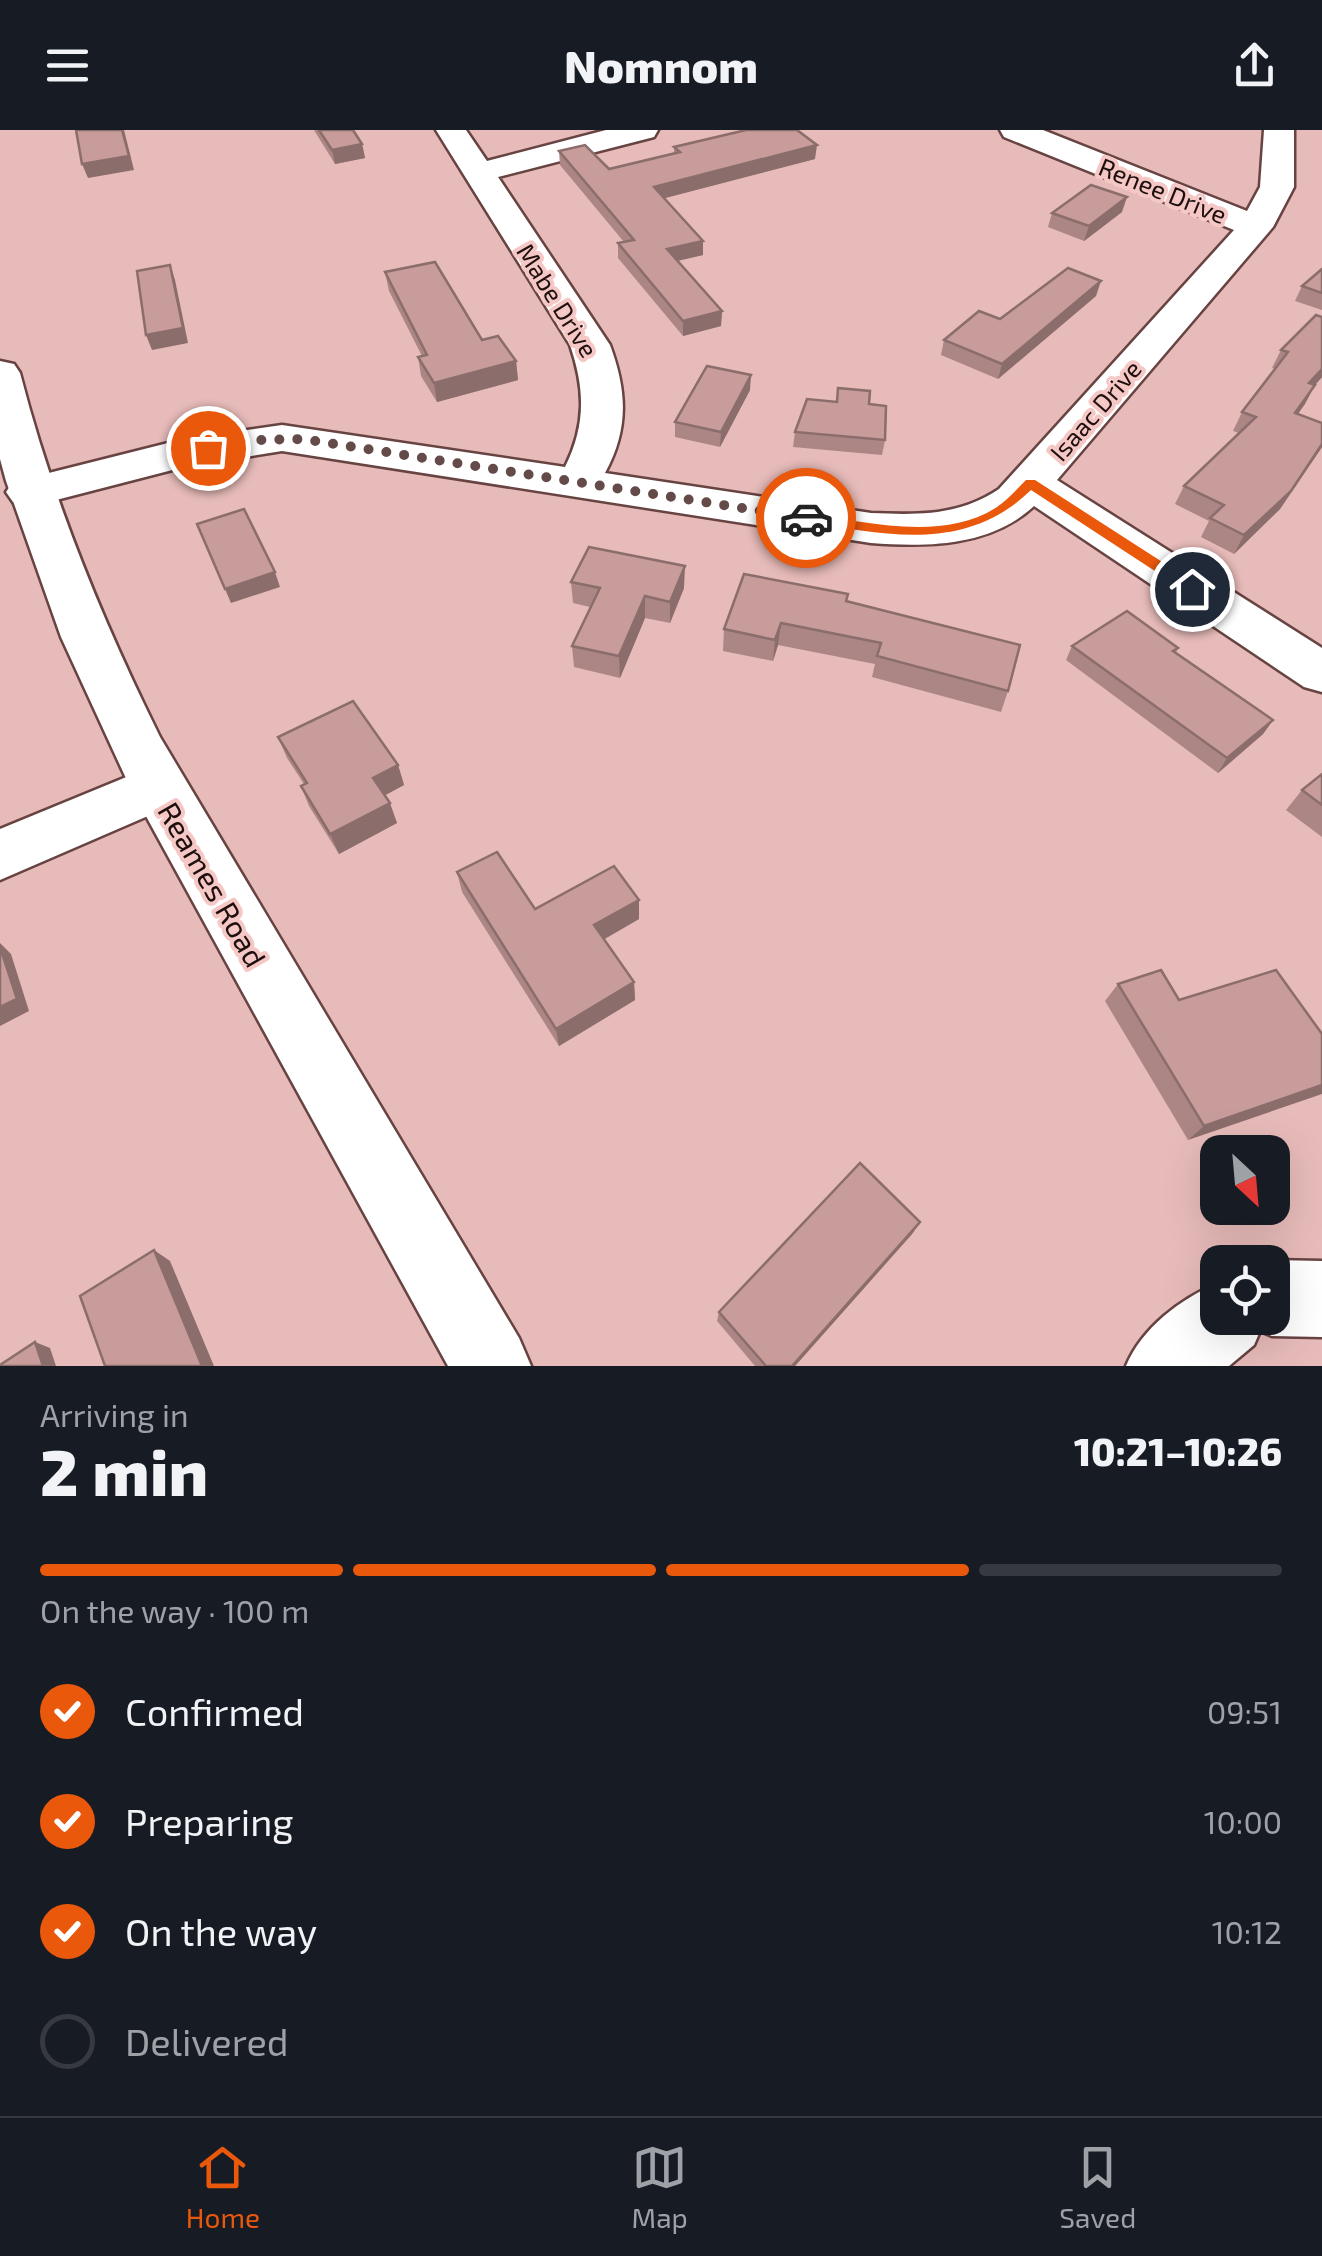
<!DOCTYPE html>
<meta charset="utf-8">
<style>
:root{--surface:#171b24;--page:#20242c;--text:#f1f3f6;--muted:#9ea1a6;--line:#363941;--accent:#ea580c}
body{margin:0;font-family:"Exo 2",sans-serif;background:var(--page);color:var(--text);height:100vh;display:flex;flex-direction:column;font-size:38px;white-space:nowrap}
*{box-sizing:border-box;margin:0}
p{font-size:32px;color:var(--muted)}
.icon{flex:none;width:55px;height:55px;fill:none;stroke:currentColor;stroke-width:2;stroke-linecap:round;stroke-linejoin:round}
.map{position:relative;height:1236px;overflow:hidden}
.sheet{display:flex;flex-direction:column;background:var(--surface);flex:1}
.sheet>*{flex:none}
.needle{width:65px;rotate:154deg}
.controls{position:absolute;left:1200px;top:1005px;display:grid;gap:20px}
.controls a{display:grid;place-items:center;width:90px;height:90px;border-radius:20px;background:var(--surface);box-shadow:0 10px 40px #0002;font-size:50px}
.pin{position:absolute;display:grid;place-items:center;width:85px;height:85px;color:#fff;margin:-42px;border:5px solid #fff;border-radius:50%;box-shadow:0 2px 10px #0007}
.courier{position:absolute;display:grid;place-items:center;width:100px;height:100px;margin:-50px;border:8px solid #ea580c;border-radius:50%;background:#fff;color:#222;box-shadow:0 2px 12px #0007}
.overview em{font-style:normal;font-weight:800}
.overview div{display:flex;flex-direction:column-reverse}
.overview{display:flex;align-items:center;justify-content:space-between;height:170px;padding:0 40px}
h1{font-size:65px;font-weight:800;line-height:75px}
.bar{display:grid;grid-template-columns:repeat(4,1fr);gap:15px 10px;align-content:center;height:120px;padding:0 40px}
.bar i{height:12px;border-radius:8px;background:var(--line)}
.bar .current{background:var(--accent)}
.bar p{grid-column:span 4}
ol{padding:0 40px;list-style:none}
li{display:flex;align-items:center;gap:30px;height:110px}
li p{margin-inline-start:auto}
li .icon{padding:10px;border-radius:50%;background:var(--accent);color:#fff;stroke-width:4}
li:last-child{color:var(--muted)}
li i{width:55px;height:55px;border:5px solid var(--line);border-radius:50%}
header{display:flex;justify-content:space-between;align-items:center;height:130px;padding:0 40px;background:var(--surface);font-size:45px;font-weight:800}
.dock{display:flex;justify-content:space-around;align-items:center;height:140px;border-top:2px solid var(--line);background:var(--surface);font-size:28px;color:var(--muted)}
.dock a{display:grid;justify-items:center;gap:5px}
.dock .current{color:var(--accent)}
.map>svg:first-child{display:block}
</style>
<header><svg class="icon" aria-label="menu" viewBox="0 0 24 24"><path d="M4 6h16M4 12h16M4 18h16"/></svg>Nomnom<svg class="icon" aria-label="share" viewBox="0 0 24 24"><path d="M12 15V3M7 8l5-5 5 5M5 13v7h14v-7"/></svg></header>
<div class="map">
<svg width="1322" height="1236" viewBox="0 0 1322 1236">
<rect width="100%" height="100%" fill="#e7bbb9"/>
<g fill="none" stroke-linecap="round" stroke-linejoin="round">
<g stroke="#674342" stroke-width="5">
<g id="minor">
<path d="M 436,0 L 466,0 L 487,31 L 606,0 L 658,0 L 654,7 L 498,47 L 610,215 C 627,261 629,299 605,343 L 871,383 C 918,385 959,386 999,359 L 1234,100 L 1004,7 L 1000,0 L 1043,0 L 1247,81 L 1260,57 L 1264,0 L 1294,0 L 1294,57 L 1273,97 L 1057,350 L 1322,518 L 1322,562 L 1304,557 L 1034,376 C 990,417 927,417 871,413 L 282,321 L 184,337 L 29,377 L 13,372 L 6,362 L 13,352 L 184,309 L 282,295 L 565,337 C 586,295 585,259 570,215 Z"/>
<polygon points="158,634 178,641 186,657 178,673 0,750 0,699"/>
<path d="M 1272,1130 L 1322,1131 L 1322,1207 L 1272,1206 L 1260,1201 L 1254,1215 L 1229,1236 L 1126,1236 C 1142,1198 1180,1169 1218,1153 L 1218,1188 L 1272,1188 L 1272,1132 L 1266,1132 Z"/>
</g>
</g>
<g stroke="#674342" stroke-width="5">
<path id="major" d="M 0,231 L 14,234 L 20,243 C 53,371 102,490 160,607 L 519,1208 L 531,1236 L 448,1236 L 130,657 L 61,507 L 6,351 L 0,329 Z"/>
</g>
<use href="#minor" fill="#fff" fill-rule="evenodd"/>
<use href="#major" fill="#fff" fill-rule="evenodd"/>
</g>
<g fill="#ab8685">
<polygon points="314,0 353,0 362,14 365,28 335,34"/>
<polygon points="674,17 815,29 664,68 703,111 703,125 678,131 722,181 721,196 683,206 618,128 618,113 624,112 560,35 559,21 609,39 674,23"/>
<polygon points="1122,82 1084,111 1048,97 1052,83"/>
<polygon points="1322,139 1322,180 1295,171 1302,156"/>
<polygon points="385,142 482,210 516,231 518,250 437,272 421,246 418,227 422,226 389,161"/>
<polygon points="1096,166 998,249 941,225 944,210 1000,189"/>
<polygon points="1322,187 1322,247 1315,255 1298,284 1322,293 1322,317 1280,379 1234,424 1201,407 1209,391 1175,374 1184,356 1239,303 1233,301 1242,282 1275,239 1272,238 1281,220"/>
<polygon points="838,258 869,274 885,310 882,325 793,317 795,302 837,272"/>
<polygon points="750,260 720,317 675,307 675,292"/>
<polygon points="571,452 684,458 670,493 645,488 620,548 574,537 572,516 590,477 573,473"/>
<polygon points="846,471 1008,561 1001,582 872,547 875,534 778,515 773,531 723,521 724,499"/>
<polygon points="1072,516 1178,518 1176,523 1273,590 1263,604 1218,643 1066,530"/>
<polygon points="278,607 398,635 404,655 385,665 397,693 339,724 309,676 301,656 304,654 287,628"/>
<polygon points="1322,644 1322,707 1286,680 1302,660"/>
<polygon points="457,742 535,779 639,770 639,789 604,809 634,852 635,870 559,916 462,762"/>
<polygon points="1118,854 1179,870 1322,904 1188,1010 1105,871"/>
<polygon points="920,1092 912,1104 795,1236 755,1236 717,1191 719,1182"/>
</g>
<g fill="#8b6d6c">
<polygon points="122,0 124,0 134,40 88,48 82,34"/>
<polygon points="362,14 365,28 335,34 332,20"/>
<polygon points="817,15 815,29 654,71 654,57"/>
<polygon points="1127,67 1122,82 1084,111 1089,96"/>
<polygon points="703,111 703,125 667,133 667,119"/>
<polygon points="170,135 175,150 188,213 152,220 146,205"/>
<polygon points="1101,151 1096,166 998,249 1002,234"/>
<polygon points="722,181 721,196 683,206 683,191"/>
<polygon points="516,231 518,250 437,272 434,253"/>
<polygon points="1322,239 1322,247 1300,272 1309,253"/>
<polygon points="751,245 750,260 720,317 721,302"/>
<polygon points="1315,255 1305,274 1285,302 1295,283"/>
<polygon points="1322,314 1322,317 1280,379 1234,424 1244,405"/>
<polygon points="685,436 684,458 670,493 670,472"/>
<polygon points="275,442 280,457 231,473 225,459"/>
<polygon points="645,466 645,488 620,548 619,526"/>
<polygon points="781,493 778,515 773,531 775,510"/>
<polygon points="1273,590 1263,604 1218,643 1227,628"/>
<polygon points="398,635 404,655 380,668 373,648"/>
<polygon points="390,673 397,693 339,724 330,704"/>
<polygon points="639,770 639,789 596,814 594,795"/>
<polygon points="0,813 11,824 29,881 0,896"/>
<polygon points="634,852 635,870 559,916 556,899"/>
<polygon points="1322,955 1322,964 1188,1010 1204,996"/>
<polygon points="920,1092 912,1104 795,1236 792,1236"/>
<polygon points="154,1120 170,1131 214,1236 202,1236"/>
<polygon points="35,1212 50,1218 56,1236 43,1236"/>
</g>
<g fill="#c79c9b" stroke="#8b6d6c" stroke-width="2.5">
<polygon points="76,0 122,0 129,26 82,34"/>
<polygon points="319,0 353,0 362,14 332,20"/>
<polygon points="746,0 797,0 817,15 654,57 703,111 667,119 722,181 683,191 618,113 634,110 559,21 585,15 609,39 680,22 674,17"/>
<polygon points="1091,55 1127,67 1089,96 1052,83"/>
<polygon points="435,132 482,210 498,206 516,231 434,253 418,227 427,225 385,142"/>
<polygon points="170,135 183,198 146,205 137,141"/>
<polygon points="1068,138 1101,151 1002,234 944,210 979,181 1000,189"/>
<polygon points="1322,139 1322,163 1302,156"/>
<polygon points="1316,185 1322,187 1322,239 1309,253 1315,255 1295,283 1322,293 1322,314 1291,361 1244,405 1210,388 1224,375 1184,356 1256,287 1242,282 1288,222 1281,220"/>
<polygon points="707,236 751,245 721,302 675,292"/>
<polygon points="838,258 870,261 869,274 886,276 885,310 795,302 807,269 837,272"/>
<polygon points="244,379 275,442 225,459 197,394"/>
<polygon points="589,417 685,436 670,472 645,466 619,526 572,516 600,458 571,452"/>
<polygon points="744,444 848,464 846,471 1020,515 1008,561 877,526 881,513 781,493 775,510 724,499"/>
<polygon points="1127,481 1178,518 1173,521 1273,590 1227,628 1072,516"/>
<polygon points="353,571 398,635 373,648 390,673 330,704 301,656 307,653 278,607"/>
<polygon points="1322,644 1322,675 1302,660"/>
<polygon points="497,722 535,779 614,736 639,770 594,795 634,852 556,899 457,742"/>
<polygon points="0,817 17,869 0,877"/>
<polygon points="1161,840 1179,870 1276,840 1322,904 1322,955 1204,996 1118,854"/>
<polygon points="860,1033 920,1092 792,1236 766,1236 719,1182"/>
<polygon points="154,1120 202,1236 105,1236 80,1166"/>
<polygon points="35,1212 43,1236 0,1236 0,1235"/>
</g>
<path fill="#ea580c" d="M 1026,350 L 1035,350 L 1198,455 L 1198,462 L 1187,462 L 1031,360 C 966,423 888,405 806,392 L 799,388 L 806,383 C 864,392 944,412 997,377 C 1007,370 1017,359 1026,350 Z"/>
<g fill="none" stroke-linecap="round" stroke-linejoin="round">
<polyline stroke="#644b4a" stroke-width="10" stroke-dasharray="0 18" points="208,318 258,310 303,309 806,388"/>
</g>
<g text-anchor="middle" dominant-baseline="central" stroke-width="8" stroke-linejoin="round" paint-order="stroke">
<g font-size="25" fill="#1e0f0f" stroke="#f5c8c6">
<text transform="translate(1163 60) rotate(22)">Renee Drive</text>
<text transform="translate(558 170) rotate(58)">Mabe Drive</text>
<text transform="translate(1095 280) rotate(-49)">Isaac Drive</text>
</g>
<g font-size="30" fill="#1e0f0f" stroke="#f5c8c6">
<text transform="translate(213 754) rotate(60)">Reames Road</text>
</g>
</g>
</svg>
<div class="controls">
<a><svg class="needle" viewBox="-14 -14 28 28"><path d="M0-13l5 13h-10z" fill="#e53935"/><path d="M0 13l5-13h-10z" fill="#9ea1a6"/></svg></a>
<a><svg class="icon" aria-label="locate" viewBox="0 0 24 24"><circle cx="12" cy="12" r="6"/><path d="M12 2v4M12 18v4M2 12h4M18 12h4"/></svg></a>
</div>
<div class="pin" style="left:208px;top:318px;background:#ea580c"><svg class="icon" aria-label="bag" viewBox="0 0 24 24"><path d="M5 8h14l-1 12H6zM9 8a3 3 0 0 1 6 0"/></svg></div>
<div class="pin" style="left:1192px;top:459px;background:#1f2937"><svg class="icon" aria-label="home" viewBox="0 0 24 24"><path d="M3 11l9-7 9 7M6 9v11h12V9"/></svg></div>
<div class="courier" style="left:806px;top:388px"><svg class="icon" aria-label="car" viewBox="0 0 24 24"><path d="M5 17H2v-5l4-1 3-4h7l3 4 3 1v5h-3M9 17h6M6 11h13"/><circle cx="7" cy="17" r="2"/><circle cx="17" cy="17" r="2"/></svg></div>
</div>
<section class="sheet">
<div class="overview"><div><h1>2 min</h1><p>Arriving in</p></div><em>10:21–10:26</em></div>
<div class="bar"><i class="current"></i><i class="current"></i><i class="current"></i><i></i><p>On the way · 100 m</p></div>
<ol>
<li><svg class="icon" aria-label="check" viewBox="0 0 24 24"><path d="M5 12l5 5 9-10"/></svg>Confirmed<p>09:51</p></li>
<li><svg class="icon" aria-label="check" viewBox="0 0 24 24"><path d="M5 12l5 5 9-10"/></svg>Preparing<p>10:00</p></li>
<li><svg class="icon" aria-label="check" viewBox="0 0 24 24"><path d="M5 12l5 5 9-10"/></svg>On the way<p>10:12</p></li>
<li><i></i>Delivered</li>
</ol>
</section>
<nav class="dock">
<a class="current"><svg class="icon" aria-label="home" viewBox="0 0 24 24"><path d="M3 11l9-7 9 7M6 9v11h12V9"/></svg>Home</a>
<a><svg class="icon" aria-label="map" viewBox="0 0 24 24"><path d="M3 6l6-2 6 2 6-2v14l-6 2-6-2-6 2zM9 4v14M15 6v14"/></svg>Map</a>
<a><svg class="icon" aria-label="saved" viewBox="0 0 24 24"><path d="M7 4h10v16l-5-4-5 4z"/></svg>Saved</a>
</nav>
